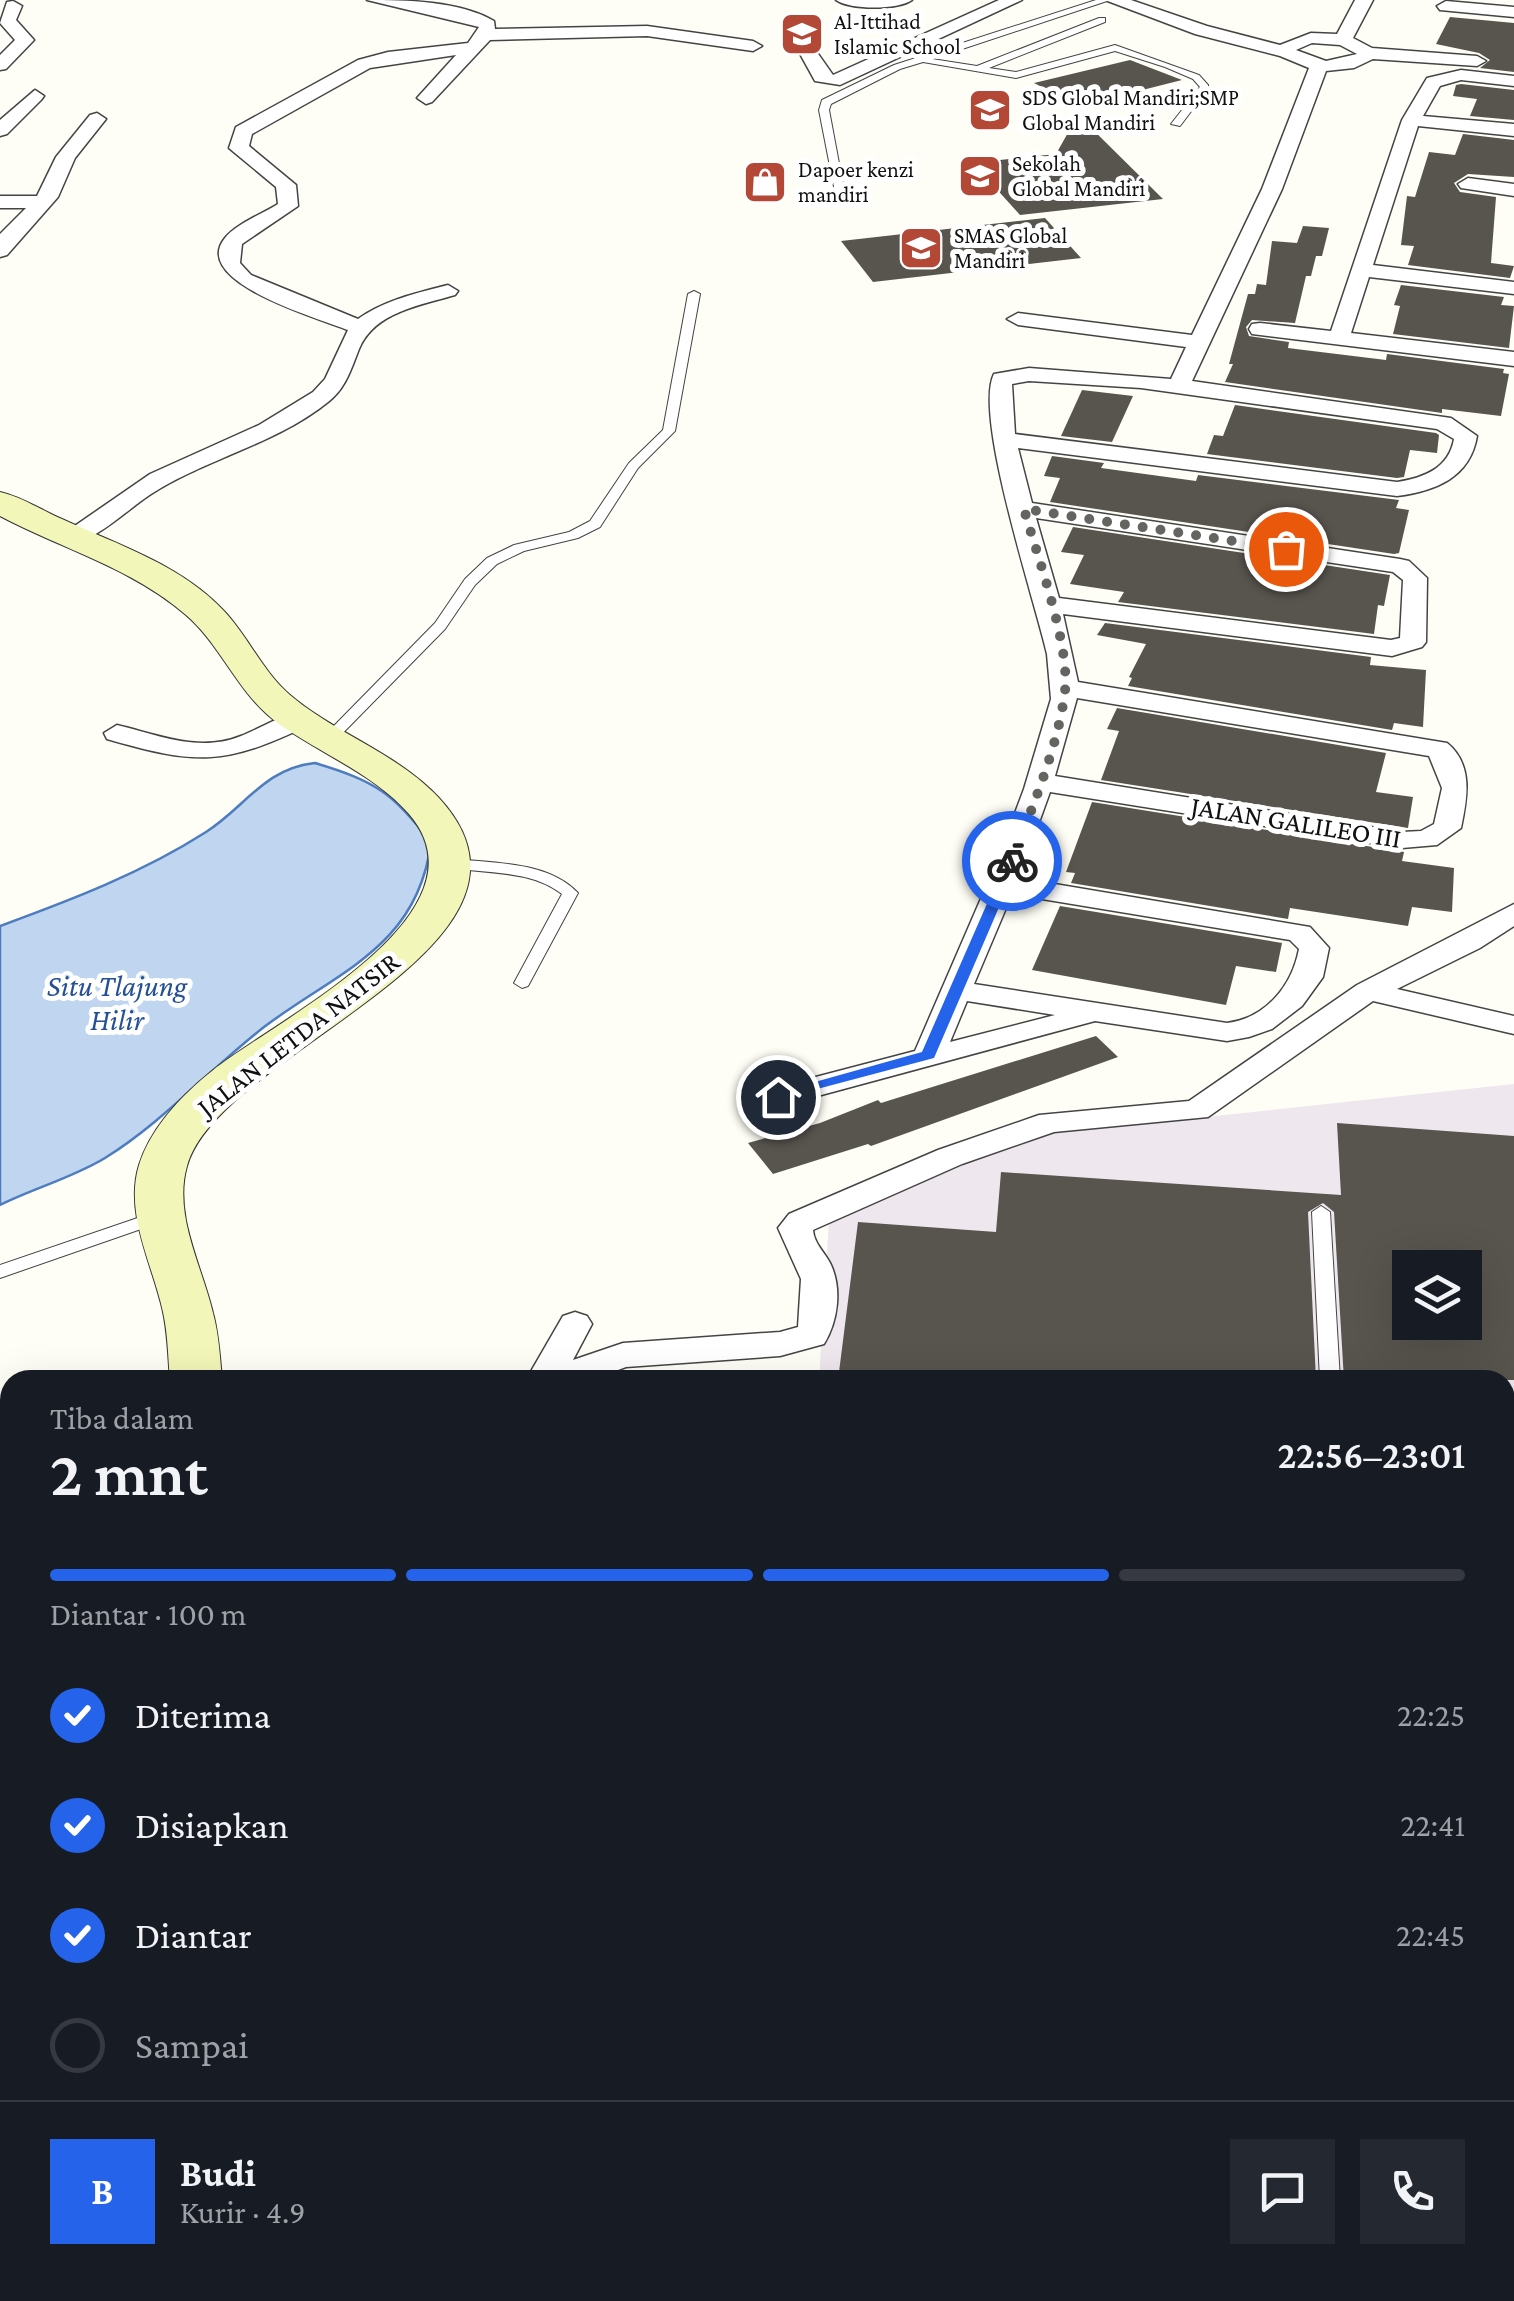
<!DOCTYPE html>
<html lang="id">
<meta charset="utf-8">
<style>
:root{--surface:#171b24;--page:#242831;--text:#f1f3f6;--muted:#9ea1a6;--line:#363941;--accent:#2563eb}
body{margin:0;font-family:"Crimson Pro",serif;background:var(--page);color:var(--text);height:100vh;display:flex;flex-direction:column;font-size:38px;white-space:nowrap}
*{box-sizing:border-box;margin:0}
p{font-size:32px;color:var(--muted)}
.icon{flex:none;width:55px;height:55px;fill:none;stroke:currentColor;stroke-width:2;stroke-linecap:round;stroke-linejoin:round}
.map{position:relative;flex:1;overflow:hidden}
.sheet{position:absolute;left:0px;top:1370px;width:1515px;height:932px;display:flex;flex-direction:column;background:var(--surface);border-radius:30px 30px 0 0;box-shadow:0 10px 40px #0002}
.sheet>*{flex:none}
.tools{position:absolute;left:1392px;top:1250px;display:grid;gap:20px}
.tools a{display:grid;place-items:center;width:90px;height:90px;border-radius:0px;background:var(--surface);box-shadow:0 10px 40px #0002;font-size:50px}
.pin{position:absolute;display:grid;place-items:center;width:85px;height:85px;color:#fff;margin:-42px;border:5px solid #fff;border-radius:50%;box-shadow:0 2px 10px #0007}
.courier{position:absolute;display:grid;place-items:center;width:100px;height:100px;margin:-50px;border:8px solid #2563eb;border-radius:50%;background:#fff;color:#222;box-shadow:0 2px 12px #0007}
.headline em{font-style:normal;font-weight:600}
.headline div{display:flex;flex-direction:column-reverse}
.headline{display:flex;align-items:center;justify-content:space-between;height:170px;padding:0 50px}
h1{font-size:65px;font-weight:600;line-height:75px}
.bar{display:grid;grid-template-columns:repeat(4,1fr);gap:15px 10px;align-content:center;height:120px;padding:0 50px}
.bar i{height:12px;border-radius:8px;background:var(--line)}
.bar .selected{background:var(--accent)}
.bar p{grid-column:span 4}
.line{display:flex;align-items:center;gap:25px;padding:0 50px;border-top:2px solid var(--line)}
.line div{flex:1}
.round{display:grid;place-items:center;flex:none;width:105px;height:105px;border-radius:0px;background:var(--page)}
ol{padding:0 50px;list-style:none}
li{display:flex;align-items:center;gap:30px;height:110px}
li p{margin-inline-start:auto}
li .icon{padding:10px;border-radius:50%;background:var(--accent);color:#fff;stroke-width:4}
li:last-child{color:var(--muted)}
li i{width:55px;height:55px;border:5px solid var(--line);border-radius:50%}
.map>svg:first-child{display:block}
</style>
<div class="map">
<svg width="1514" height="2301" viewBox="0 0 1514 2301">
<rect width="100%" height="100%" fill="#fefef6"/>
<g fill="#eee7ed" fill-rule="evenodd">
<path d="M 1514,1084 L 1514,2248 L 1505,2248 L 1505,1380 L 819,1380 L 829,1220 L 1075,1114 L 1131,1125 ZM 1410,1268 L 1465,1268 L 1465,1322 L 1410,1322 Z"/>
<polygon points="0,1539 10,1539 10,1747 0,1746"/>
<polygon points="1186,2293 1406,2293 1405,2301 1285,2301"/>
</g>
<path fill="#bfd5f0" stroke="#4e7dbf" stroke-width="2.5" d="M 315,763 C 375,781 394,793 431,843 C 417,948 338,971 264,1027 C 210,1069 163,1122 105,1158 C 72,1178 34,1188 0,1205 L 0,926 C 71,900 142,873 206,832 C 245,807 265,768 315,763 Z"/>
<g fill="#58544e" fill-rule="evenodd">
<polygon points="1450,17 1514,23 1514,72 1480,68 1490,60 1479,53 1436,44"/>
<polygon points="1130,60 1182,80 1079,106 1034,83"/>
<polygon points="1461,84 1514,90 1514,120 1470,116 1477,99 1453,96 1456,85"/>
<polygon points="1078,115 1163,199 1020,215 973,163 1056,154"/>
<polygon points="1463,134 1514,140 1514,177 1468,174 1454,183 1460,192 1496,197 1491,263 1514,266 1510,278 1408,265 1414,246 1401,245 1407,196 1415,197 1429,152 1455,155"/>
<polygon points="1045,218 1081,258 873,282 841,241"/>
<polygon points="1303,226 1329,228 1322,256 1316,256 1311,276 1306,276 1295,323 1252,320 1246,327 1249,336 1289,342 1288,348 1304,350 1386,360 1387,354 1504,369 1503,373 1509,374 1501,416 1442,409 1442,413 1225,382 1233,364 1229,364 1248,294 1255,294 1257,284 1266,285 1272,241 1297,243"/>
<polygon points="1401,285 1504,297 1501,305 1514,306 1509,348 1393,334 1400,306 1394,305"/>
<polygon points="1082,390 1133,396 1112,442 1061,436"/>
<polygon points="1235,405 1436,433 1439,435 1437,453 1410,450 1404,477 1397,478 1207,454 1214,435 1223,436"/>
<polygon points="1052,456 1104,463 1101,468 1196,481 1198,475 1399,500 1396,508 1409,510 1399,553 1394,554 1050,502 1060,478 1044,476"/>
<polygon points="1073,527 1390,575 1384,606 1378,605 1374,634 1118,602 1124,592 1070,584 1084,555 1061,552"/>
<polygon points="1105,623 1371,657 1370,665 1426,670 1423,727 1394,723 1392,730 1128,686 1132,678 1129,677 1146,644 1097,635"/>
<polygon points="1117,708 1386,753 1376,792 1413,797 1408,828 1101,780 1119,731 1107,729"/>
<polygon points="1092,802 1404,852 1402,861 1454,868 1452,912 1412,907 1408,926 1290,908 1288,919 1071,883 1075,873 1066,872"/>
<polygon points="1060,906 1282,943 1276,972 1236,966 1226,1005 1032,970"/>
<polygon points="1096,1036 1118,1057 871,1146 868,1144 773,1174 748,1143 820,1123 878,1100 881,1103"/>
<path d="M 1337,1123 L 1514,1136 L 1514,1380 L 1344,1380 L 1334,1212 L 1323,1203 L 1308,1212 L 1316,1380 L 838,1380 L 858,1222 L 996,1232 L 1001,1172 L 1341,1195 ZM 1410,1268 L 1465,1268 L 1465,1322 L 1410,1322 Z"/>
</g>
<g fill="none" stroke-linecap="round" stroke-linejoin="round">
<g stroke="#444" stroke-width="2">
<g id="lane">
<polygon points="1096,0 1110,0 932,59 977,66 1099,18 1105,18 1105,22 989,68 1016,72 1115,45 1199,75 1208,85 1208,89 1180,126 1171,124 1200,87 1193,79 1165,67 1115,51 1016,78 923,62 900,69 831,104 829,110 844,190 835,192 819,110 822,100 894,65"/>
<polygon points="694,291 700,294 675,431 638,468 600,527 578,538 524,551 497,564 475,585 445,629 335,741 325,741 325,735 435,623 465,579 487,558 514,545 569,532 590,521 629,463 663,430 688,294"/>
<path d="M 449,858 C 491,864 547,860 578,893 L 528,986 L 522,988 L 514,983 L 562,894 C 528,868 483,875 444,866 L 441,863 L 444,860 Z"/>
<polygon points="1321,1206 1330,1212 1340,1380 1320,1380 1312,1212"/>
<polygon points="161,1210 167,1212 170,1216 167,1220 0,1278 0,1265"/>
<polygon points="1514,1930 1514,1950 1505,1952 1505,1932"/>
</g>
</g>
<g stroke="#444" stroke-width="3">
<g id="street">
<path d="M 367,0 C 406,0 460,1 494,21 L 495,29 L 647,26 L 753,41 L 762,46 L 753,51 L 647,36 L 490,40 L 432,102 L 426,104 L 417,98 L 456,55 L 370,68 L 252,134 L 249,146 L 296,185 L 298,206 L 242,244 L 240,263 L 251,275 L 358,319 C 385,300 417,293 448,285 L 458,291 L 455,295 C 421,305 374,312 359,349 C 351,369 346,388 328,402 C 276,444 207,458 151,494 C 130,507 89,548 66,542 L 63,537 L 66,532 L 150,474 L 259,425 L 313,392 L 325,379 L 348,330 C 321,319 189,282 225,238 C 236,224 262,214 278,204 L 276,187 L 229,148 L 236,127 L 358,60 L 388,52 L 468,43 L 479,27 Z"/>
<path d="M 836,0 L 912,0 C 898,10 850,10 836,0 Z"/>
<polygon points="999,0 1022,0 840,85 815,81 799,52 808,47 814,48 833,75"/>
<path d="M 1105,0 L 1131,0 L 1207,26 L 1280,45 L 1311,33 L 1337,34 L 1355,0 L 1373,0 L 1353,38 L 1372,48 L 1477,56 L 1486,61 L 1477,66 L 1373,59 L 1354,68 L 1326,71 L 1282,189 L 1192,381 L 1451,418 L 1477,436 C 1470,478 1435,491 1397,496 L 1018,448 L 1032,503 L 1400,559 L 1409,561 L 1427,578 L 1426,642 L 1422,647 L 1392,656 L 1063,614 L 1078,682 L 1447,743 C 1474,765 1467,799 1461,828 L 1437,845 L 1402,848 L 1050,792 L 1019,878 L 1310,927 L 1329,948 L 1323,977 L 1302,1006 L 1272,1029 L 1249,1037 L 1227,1041 L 1095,1021 L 777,1107 L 766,1104 L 761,1097 L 766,1090 L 915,1051 L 995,866 L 1024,789 L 1051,699 L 1047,654 C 1035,601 973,415 994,374 L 1029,368 L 1171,379 L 1186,347 L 1018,325 L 1007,319 L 1018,313 L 1192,335 L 1262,189 L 1309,68 L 1280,56 L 1195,34 ZM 1312,43 L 1340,45 L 1357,54 L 1326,61 L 1296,50 ZM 1029,381 L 1141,388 L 1437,429 L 1454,439 C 1449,468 1424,478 1397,482 L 1015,434 L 1012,384 ZM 1036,518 L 1393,572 L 1403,580 L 1400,638 L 1391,640 L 1059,598 ZM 1077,698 L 1429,756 L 1442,788 L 1434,824 L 1421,831 L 1402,832 L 1055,776 ZM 1012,894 L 1290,940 L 1299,949 C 1292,986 1266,1018 1227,1023 L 974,984 ZM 967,1001 L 1055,1015 L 950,1042 Z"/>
<polygon points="13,1 22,6 16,20 34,40 6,69 0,70 0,55 15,40 0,23 7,2"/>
<polygon points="1446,1 1514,7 1514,17 1440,10 1437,6"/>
<polygon points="1461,70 1514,76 1514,86 1461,80 1440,86 1423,116 1514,124 1514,136 1418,126 1373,265 1514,282 1514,294 1369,277 1351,333 1514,352 1514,366 1252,334 1249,329 1252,324 1260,323 1331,331 1402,120 1427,78"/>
<polygon points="35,90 44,96 41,100 7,134 0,136 0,120"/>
<polygon points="97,113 106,119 75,158 58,197 7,255 0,257 0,234 26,208 0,208 0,196 37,196 56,157 90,115"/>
<polygon points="1468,178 1514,184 1514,196 1461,188 1458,184"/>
<path d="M 300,711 L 313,719 L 309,725 C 224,766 197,765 107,739 L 104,733 L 117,725 C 159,735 199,753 241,736 C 261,728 280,716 300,711 Z"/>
<path d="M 1514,904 L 1514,926 L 1480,948 L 1397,989 L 1514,1016 L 1514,1034 L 1373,1001 L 1208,1117 L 1054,1132 L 962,1164 L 813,1230 C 814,1244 825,1252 831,1265 C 842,1289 838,1321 824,1344 L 780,1356 L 626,1367 L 591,1380 L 526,1380 L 563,1316 L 575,1312 L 587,1316 L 592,1324 L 573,1360 L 623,1343 L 780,1332 L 798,1327 L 801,1279 L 778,1228 L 789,1214 L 938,1150 L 1039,1115 L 1189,1101 L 1357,985 Z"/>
<polygon points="10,2010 10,2057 0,2061 0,2013"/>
<polygon points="942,2292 1059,2292 1063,2301 946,2301"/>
</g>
</g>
<g stroke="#333" stroke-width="2">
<g id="secondary">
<path d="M 0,492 C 22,497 41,510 62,519 C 118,545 182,565 225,612 C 249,638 263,672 290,695 C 336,734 397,753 439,798 C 576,947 219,1050 187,1166 C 173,1215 202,1266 213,1313 C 219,1335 220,1357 222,1380 L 170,1380 C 168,1357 168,1335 163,1312 C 153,1265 124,1214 139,1165 C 151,1127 182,1095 212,1071 C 271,1022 496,915 409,814 C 374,774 321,754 279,724 C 238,695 223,647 186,615 C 132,568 62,549 0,516 Z"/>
<polygon points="191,2292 261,2292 262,2301 192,2301"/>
</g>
</g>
<use href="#lane" fill="#fff" fill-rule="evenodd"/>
<use href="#street" fill="#fff" fill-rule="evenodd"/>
<use href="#secondary" fill="#f2f6b8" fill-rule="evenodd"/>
</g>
<polygon fill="#2563eb" points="1007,858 1019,861 934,1058 772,1101 772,1094 922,1052"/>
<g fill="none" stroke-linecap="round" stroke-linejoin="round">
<path stroke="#646461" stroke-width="10" stroke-dasharray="0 18" d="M 1012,861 C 1032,807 1058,748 1065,691 C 1070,644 1037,556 1024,509 L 1286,549"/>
</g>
<defs>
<g id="school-square" transform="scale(2.25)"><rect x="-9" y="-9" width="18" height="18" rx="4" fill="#b34837" stroke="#fff"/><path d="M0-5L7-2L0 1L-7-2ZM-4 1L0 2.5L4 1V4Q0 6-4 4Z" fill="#fff"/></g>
<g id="shop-square" transform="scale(2.25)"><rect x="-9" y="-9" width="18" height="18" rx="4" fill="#b34837" stroke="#fff"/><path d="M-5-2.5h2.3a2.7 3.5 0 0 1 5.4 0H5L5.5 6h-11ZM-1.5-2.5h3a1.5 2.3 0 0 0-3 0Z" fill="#fff"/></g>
</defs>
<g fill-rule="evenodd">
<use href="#school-square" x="802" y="34"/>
<use href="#school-square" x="990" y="110"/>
<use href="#school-square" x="980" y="176"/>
<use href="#shop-square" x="765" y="182"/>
<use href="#school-square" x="921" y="248"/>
</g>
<g text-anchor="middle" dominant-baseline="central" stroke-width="10" stroke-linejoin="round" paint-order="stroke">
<g font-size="22" fill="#111" stroke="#fff" text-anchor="start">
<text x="834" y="21">Al-Ittihad<tspan x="834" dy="25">Islamic School</tspan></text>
<text x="1022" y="97">SDS Global Mandiri;SMP<tspan x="1022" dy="25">Global Mandiri</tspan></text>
<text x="1012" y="163">Sekolah<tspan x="1012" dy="25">Global Mandiri</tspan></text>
<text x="798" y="169">Dapoer kenzi<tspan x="798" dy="25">mandiri</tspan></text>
<text x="954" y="235">SMAS Global<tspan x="954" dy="25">Mandiri</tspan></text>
</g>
<g font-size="28" fill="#111" stroke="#fff">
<text transform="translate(1296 822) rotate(9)">JALAN GALILEO III</text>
<text transform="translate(298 1034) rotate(-38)">JALAN LETDA NATSIR</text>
</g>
<g font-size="30" font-style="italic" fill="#265096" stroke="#fff">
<text x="117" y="985">Situ Tlajung<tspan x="117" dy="34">Hilir</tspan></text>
</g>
</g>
</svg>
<div class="tools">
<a><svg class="icon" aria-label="layers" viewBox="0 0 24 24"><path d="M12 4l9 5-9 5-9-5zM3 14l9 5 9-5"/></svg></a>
</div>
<div class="pin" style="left:1286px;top:549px;background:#ea580c"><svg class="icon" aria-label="bag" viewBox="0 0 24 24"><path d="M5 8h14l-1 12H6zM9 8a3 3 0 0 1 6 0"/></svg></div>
<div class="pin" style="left:778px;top:1097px;background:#1f2937"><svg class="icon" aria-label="home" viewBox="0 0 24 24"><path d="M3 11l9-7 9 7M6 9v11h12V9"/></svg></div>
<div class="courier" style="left:1012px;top:861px"><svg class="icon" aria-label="bike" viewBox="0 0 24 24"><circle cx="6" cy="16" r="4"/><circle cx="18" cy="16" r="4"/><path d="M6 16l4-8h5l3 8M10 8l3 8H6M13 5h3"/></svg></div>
<section class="sheet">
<div class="headline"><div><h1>2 mnt</h1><p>Tiba dalam</p></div><em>22:56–23:01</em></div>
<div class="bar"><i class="selected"></i><i class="selected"></i><i class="selected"></i><i></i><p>Diantar · 100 m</p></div>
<ol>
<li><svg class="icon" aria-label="check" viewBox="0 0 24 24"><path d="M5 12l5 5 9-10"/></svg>Diterima<p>22:25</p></li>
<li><svg class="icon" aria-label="check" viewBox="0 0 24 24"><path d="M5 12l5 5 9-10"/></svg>Disiapkan<p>22:41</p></li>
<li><svg class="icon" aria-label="check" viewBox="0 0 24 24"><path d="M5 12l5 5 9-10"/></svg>Diantar<p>22:45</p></li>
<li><i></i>Sampai</li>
</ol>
<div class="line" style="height:180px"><b class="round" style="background:var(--accent);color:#fff">B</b><div><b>Budi</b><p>Kurir · 4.9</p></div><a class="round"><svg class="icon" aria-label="chat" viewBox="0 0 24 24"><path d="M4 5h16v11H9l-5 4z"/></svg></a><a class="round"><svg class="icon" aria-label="phone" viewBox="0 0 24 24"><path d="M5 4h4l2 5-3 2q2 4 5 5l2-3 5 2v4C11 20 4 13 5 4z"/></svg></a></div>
</section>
</div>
